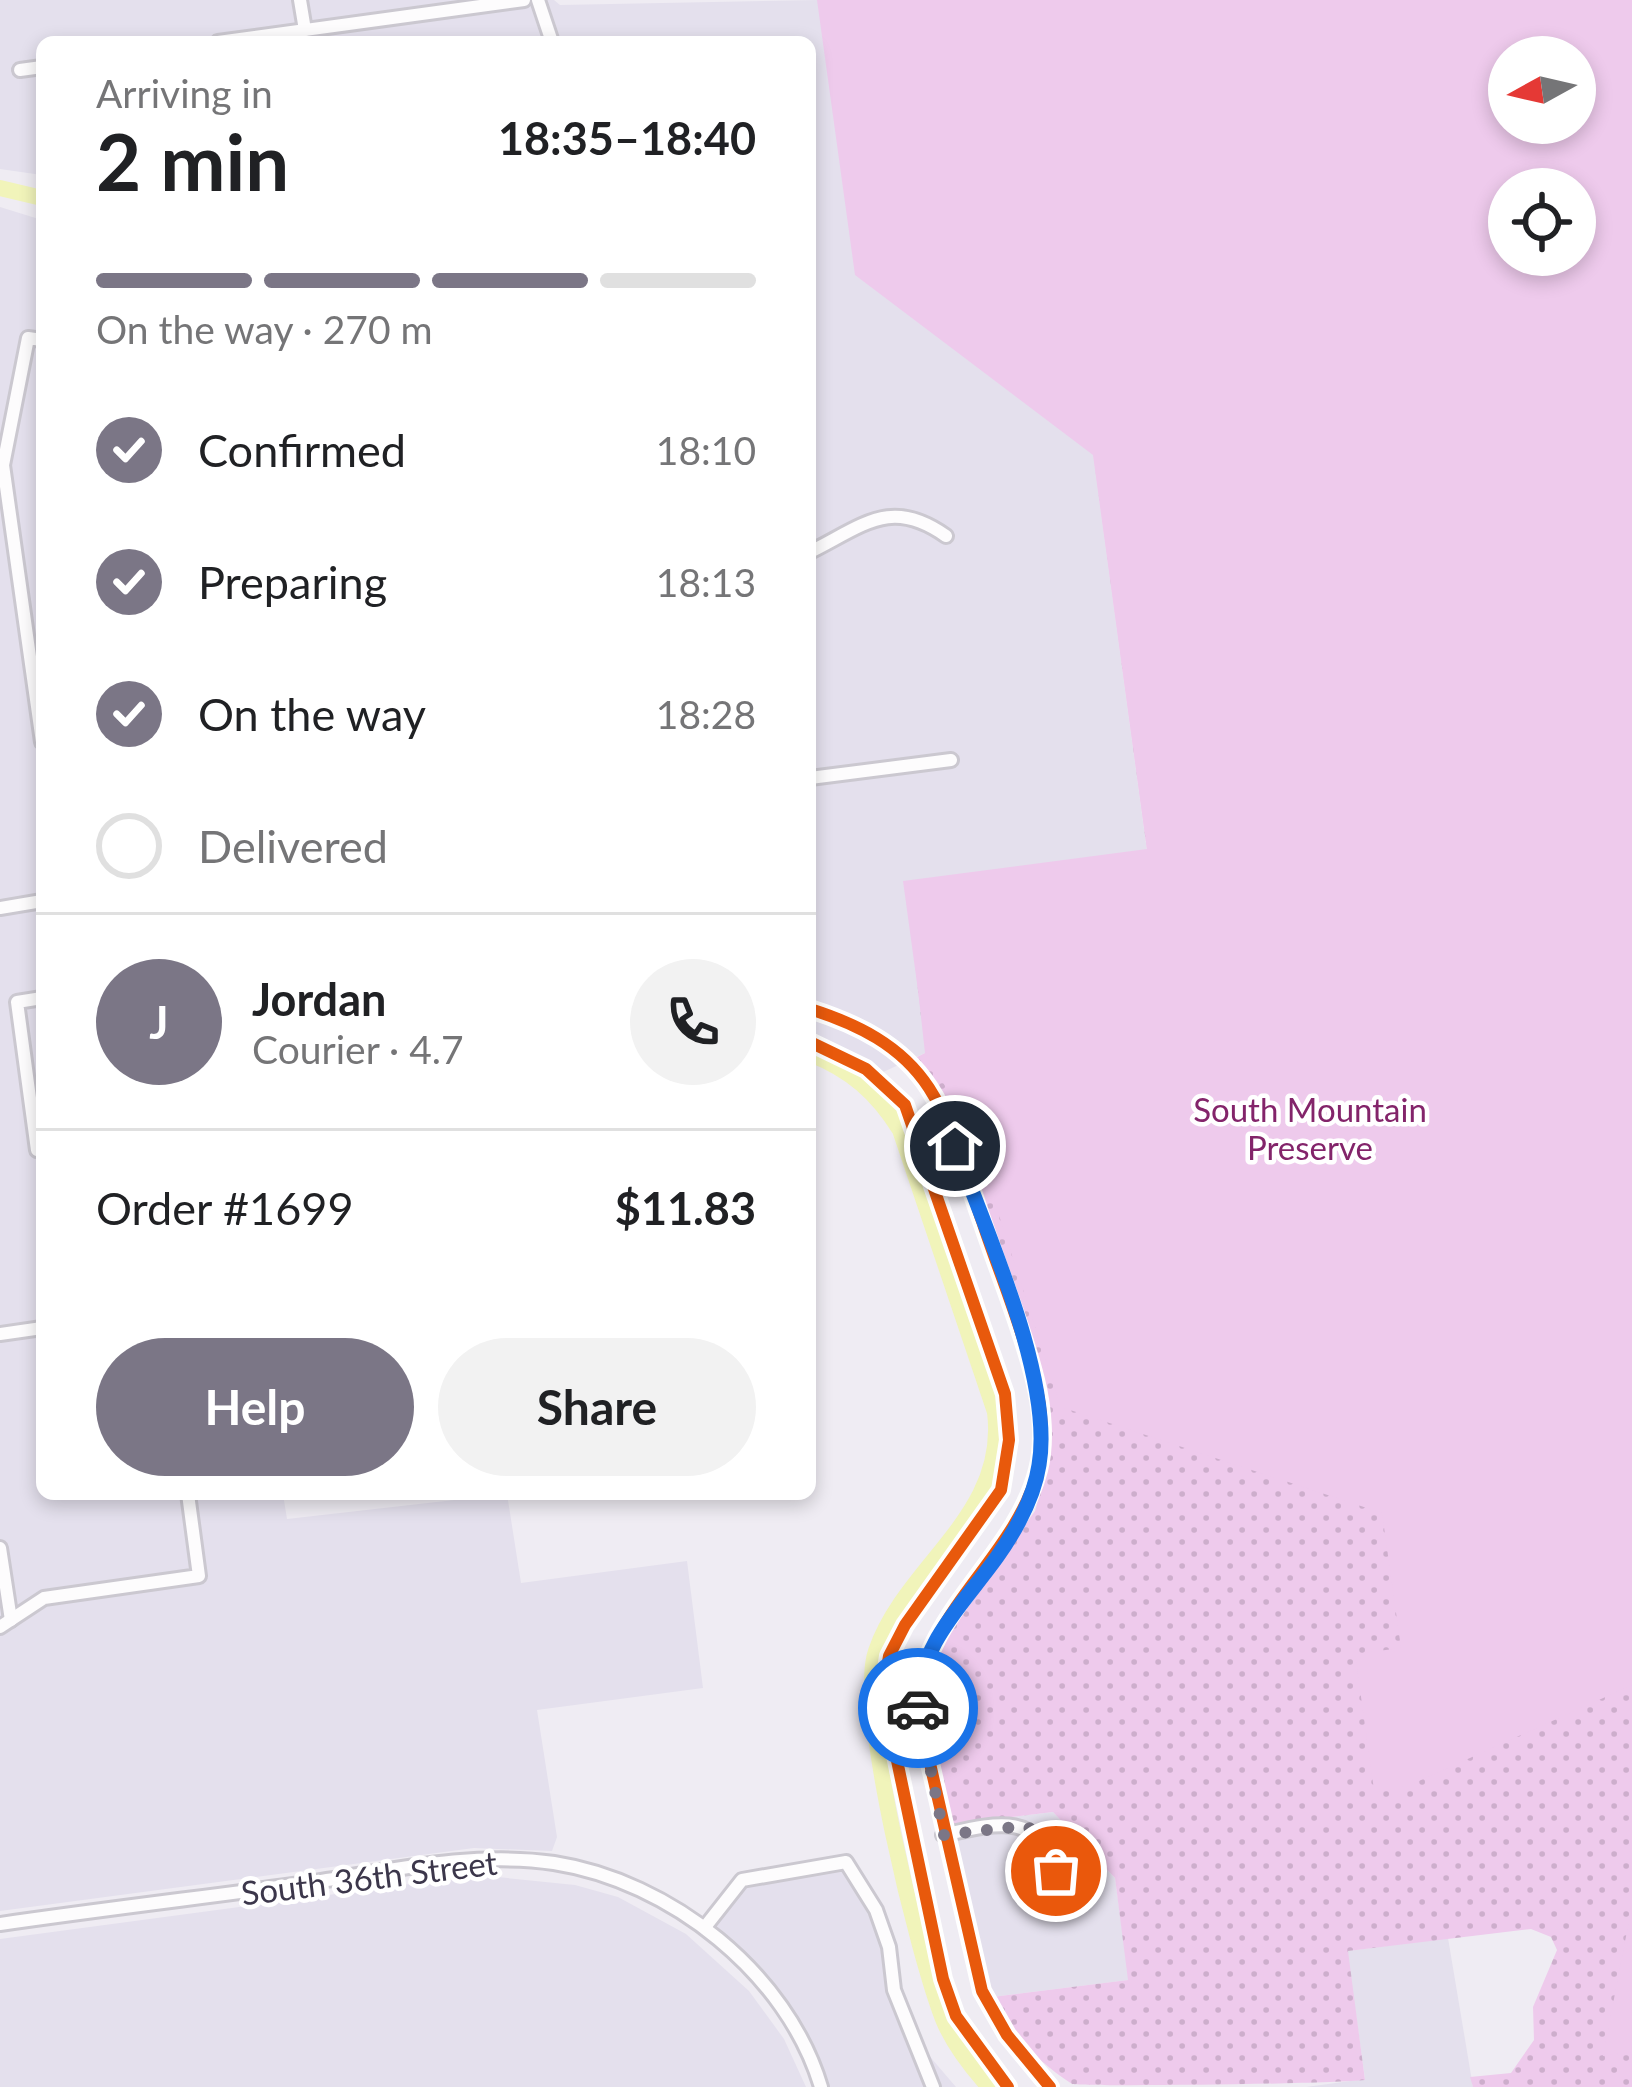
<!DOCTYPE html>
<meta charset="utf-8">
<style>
:root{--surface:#fff;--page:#f2f2f2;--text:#202124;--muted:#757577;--line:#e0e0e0;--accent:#7b7686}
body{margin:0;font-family:Lato,sans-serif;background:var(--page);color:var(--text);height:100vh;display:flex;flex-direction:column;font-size:45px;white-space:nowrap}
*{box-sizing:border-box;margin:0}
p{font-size:39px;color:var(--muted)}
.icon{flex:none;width:66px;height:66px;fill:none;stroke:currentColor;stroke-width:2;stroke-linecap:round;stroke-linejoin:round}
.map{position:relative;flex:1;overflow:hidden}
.sheet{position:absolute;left:36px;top:36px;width:780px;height:1464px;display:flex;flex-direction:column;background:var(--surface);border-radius:18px;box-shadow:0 6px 18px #0003}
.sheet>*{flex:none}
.needle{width:78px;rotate:262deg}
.controls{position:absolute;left:1488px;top:36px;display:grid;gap:24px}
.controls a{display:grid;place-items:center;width:108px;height:108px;border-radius:50%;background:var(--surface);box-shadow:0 6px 18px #0003;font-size:60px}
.pin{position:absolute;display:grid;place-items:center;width:102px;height:102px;color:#fff;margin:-51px;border:6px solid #fff;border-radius:50%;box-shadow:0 3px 12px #0007}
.courier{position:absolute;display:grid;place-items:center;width:120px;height:120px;margin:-60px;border:9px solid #1a73e8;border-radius:50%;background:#fff;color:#222;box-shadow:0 3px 15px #0007}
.head em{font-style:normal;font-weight:700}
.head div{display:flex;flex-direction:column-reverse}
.head{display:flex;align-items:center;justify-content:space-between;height:204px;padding:0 60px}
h1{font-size:78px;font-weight:700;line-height:90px}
.bar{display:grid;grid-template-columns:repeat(4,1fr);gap:18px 12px;align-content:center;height:144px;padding:0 60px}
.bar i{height:15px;border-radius:9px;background:var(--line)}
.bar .on{background:var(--accent)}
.bar p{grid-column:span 4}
.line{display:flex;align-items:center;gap:30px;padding:0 60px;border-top:3px solid var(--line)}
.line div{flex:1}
.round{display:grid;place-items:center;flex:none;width:126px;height:126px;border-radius:63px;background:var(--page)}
ol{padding:0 60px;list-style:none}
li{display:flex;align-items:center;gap:36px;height:132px}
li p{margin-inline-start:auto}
li .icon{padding:12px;border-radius:50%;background:var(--accent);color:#fff;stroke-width:4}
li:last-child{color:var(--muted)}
li i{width:66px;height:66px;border:6px solid var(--line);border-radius:50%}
.cta{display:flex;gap:24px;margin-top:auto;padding:24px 60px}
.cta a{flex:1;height:138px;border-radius:72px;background:var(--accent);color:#fff;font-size:48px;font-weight:700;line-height:138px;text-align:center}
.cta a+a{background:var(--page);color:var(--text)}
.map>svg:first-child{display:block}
</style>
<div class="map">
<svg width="1632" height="2087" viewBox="0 0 1632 2087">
<defs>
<pattern id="grass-dots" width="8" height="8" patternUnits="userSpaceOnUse" patternTransform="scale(3)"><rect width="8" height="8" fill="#eecaec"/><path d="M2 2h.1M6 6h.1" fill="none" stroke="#cdaecc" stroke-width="1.8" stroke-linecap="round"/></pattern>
</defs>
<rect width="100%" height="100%" fill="#efecf3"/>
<g fill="#e4e0ed">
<polygon points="0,0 554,0 560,5 818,0 1093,453 1147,851 925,1053 881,1073 810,1043 810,42 42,42 42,175 0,169"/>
<polygon points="0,207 42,220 42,1494 283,1494 287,1519 507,1494 521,1583 687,1561 703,1688 537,1710 557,1837 552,1851 474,1848 0,1911"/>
<polygon points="1053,1812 1115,1878 1129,1980 992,1997 948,1825"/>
<polygon points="846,1862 876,1910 908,2031 956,2087 821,2087 790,2019 705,1927 742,1880"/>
<polygon points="477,1875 575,1885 618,1897 686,1934 749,1991 784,2039 806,2087 0,2087 0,1939"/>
<polygon points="1448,1938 1473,2087 1306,2087 1365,2079 1347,1951"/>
</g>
<path fill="url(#grass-dots)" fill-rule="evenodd" d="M 1632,0 L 1632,2087 L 1473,2087 L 1470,2077 L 1511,2073 L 1534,2040 L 1533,2007 L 1557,1950 L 1551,1937 L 1531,1929 L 1348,1951 L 1365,2080 C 1329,2084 1090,2087 1072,2084 C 1037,2061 1010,2034 992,1997 L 1128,1980 L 1115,1878 L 1053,1812 L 948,1825 L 925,1702 L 926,1674 L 937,1647 L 1035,1511 L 1051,1454 L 1041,1377 L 958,1134 L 911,1060 L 925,1053 L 906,882 L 1147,850 L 1093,453 L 857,275 ZM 1509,57 L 1575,57 L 1575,123 L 1509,123 ZM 1509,189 L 1575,189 L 1575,255 L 1509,255 Z"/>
<g fill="#eecaec" fill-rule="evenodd">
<path d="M 817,0 L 1632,0 L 1632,1685 L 1410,1785 L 1374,1790 L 1355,1654 L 1401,1648 L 1382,1513 L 1061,1407 L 971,1129 L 927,1056 L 903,881 L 1147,849 L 1093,455 L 855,275 ZM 1575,57 L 1575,123 L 1509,123 L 1509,57 ZM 1575,189 L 1575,255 L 1509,255 L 1509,189 Z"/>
<polygon points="1632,1905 1632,2052 1603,2056"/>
</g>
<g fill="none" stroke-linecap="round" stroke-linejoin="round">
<g stroke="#f1f4ba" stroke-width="16">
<polyline points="0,188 42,198"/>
<path d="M 810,1054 C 851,1070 877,1093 900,1130 L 995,1412 C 1008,1516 906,1564 876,1651 C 856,1707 919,1958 943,2019 C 953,2044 971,2067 989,2087"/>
</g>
<g stroke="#cbc8d0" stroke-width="18">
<g id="street">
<polyline points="300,0 305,30"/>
<polyline points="538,0 552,42"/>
<polyline points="218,42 524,0"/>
<polyline points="20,70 42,67"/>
<polyline points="42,340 28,338 3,465 42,742"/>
<path d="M 810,552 C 864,525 891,497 946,536"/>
<polyline points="810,778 951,760"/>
<polyline points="0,908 42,901"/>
<polyline points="42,998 17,1002 37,1150 42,1149"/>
<path d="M 810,1009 C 857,1024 901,1045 929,1088 C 955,1128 967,1180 983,1224 C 1000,1275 1022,1327 1035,1380 C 1042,1408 1045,1443 1038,1470 C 1015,1560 917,1616 918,1711 L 982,1991 L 1007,2035 L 1050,2087"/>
<polyline points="0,1334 42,1328"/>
<polyline points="0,1548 11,1620"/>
<polyline points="0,1627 44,1598 199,1576 188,1494"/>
<path d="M 943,1835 C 996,1823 1038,1811 1056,1871"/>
<path d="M 0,1924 C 103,1909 206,1897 308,1883 C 388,1871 473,1851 554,1863 C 670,1881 787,1973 821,2087"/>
<polyline points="705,1927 742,1880 846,1862 876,1910 889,1947 894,1990 933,2087"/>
</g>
</g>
<use href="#street" stroke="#fdfcfd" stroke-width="12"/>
<g stroke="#fff" stroke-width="20">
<g id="cycleway">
<path d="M 810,1009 C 857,1024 901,1045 929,1088 C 955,1128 967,1180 983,1224 C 1000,1275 1022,1327 1035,1380 C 1042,1408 1045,1443 1038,1470 C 1015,1560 917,1616 918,1711 L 982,1991 L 1007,2035 L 1050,2087"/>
<polyline points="810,1042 866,1069 905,1105 1005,1394 1009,1440 1001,1490 905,1625 889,1656 883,1694 943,1979 956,2016 1008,2087"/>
</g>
</g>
<use href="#cycleway" stroke="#e8590c" stroke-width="12"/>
</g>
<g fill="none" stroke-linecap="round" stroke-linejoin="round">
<polyline stroke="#7b7686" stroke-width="12" stroke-dasharray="0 21.6" points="918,1708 944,1835 1023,1826 1037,1831 1056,1871"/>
<path stroke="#1a73e8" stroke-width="15" d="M 918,1708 C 918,1644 962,1606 997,1557 C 1016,1530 1034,1498 1039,1465 C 1054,1379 985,1229 955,1146"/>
</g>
<g text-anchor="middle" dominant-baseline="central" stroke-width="9" stroke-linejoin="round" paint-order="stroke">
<g font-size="33" fill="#83246a" stroke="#fff">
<text x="1310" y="1109">South Mountain<tspan x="1310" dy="38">Preserve</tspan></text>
</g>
<g font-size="33" fill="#3c374b" stroke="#fff">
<text transform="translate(369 1877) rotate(-7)">South 36th Street</text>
</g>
</g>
</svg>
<div class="controls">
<a><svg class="needle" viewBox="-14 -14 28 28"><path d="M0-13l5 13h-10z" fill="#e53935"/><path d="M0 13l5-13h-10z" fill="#757577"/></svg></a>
<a><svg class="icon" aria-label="locate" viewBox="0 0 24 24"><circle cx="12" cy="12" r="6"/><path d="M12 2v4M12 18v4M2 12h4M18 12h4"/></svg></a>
</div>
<div class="pin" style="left:1056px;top:1871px;background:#ea580c"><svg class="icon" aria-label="bag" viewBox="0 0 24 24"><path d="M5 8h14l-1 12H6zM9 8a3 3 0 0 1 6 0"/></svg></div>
<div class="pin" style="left:955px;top:1146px;background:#1f2937"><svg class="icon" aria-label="home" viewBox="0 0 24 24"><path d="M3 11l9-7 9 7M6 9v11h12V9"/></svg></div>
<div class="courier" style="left:918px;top:1708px"><svg class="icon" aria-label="car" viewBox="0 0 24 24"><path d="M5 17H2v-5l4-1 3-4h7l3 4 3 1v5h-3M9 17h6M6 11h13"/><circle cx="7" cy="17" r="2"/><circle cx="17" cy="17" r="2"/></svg></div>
<section class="sheet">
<div class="head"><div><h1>2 min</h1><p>Arriving in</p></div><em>18:35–18:40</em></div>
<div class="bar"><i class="on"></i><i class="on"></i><i class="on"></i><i></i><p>On the way · 270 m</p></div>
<ol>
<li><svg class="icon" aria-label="check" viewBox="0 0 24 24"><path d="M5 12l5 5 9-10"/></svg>Confirmed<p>18:10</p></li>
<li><svg class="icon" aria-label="check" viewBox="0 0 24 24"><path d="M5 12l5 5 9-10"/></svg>Preparing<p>18:13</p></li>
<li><svg class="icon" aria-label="check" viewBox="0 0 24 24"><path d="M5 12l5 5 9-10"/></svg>On the way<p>18:28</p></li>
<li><i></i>Delivered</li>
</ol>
<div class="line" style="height:216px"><b class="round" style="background:var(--accent);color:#fff">J</b><div><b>Jordan</b><p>Courier · 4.7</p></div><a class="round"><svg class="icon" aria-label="phone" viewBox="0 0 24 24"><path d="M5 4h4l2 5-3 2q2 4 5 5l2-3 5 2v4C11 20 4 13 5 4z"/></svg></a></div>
<div class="line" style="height:156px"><div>Order #1699</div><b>$11.83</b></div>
<div class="cta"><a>Help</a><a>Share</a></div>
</section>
</div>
